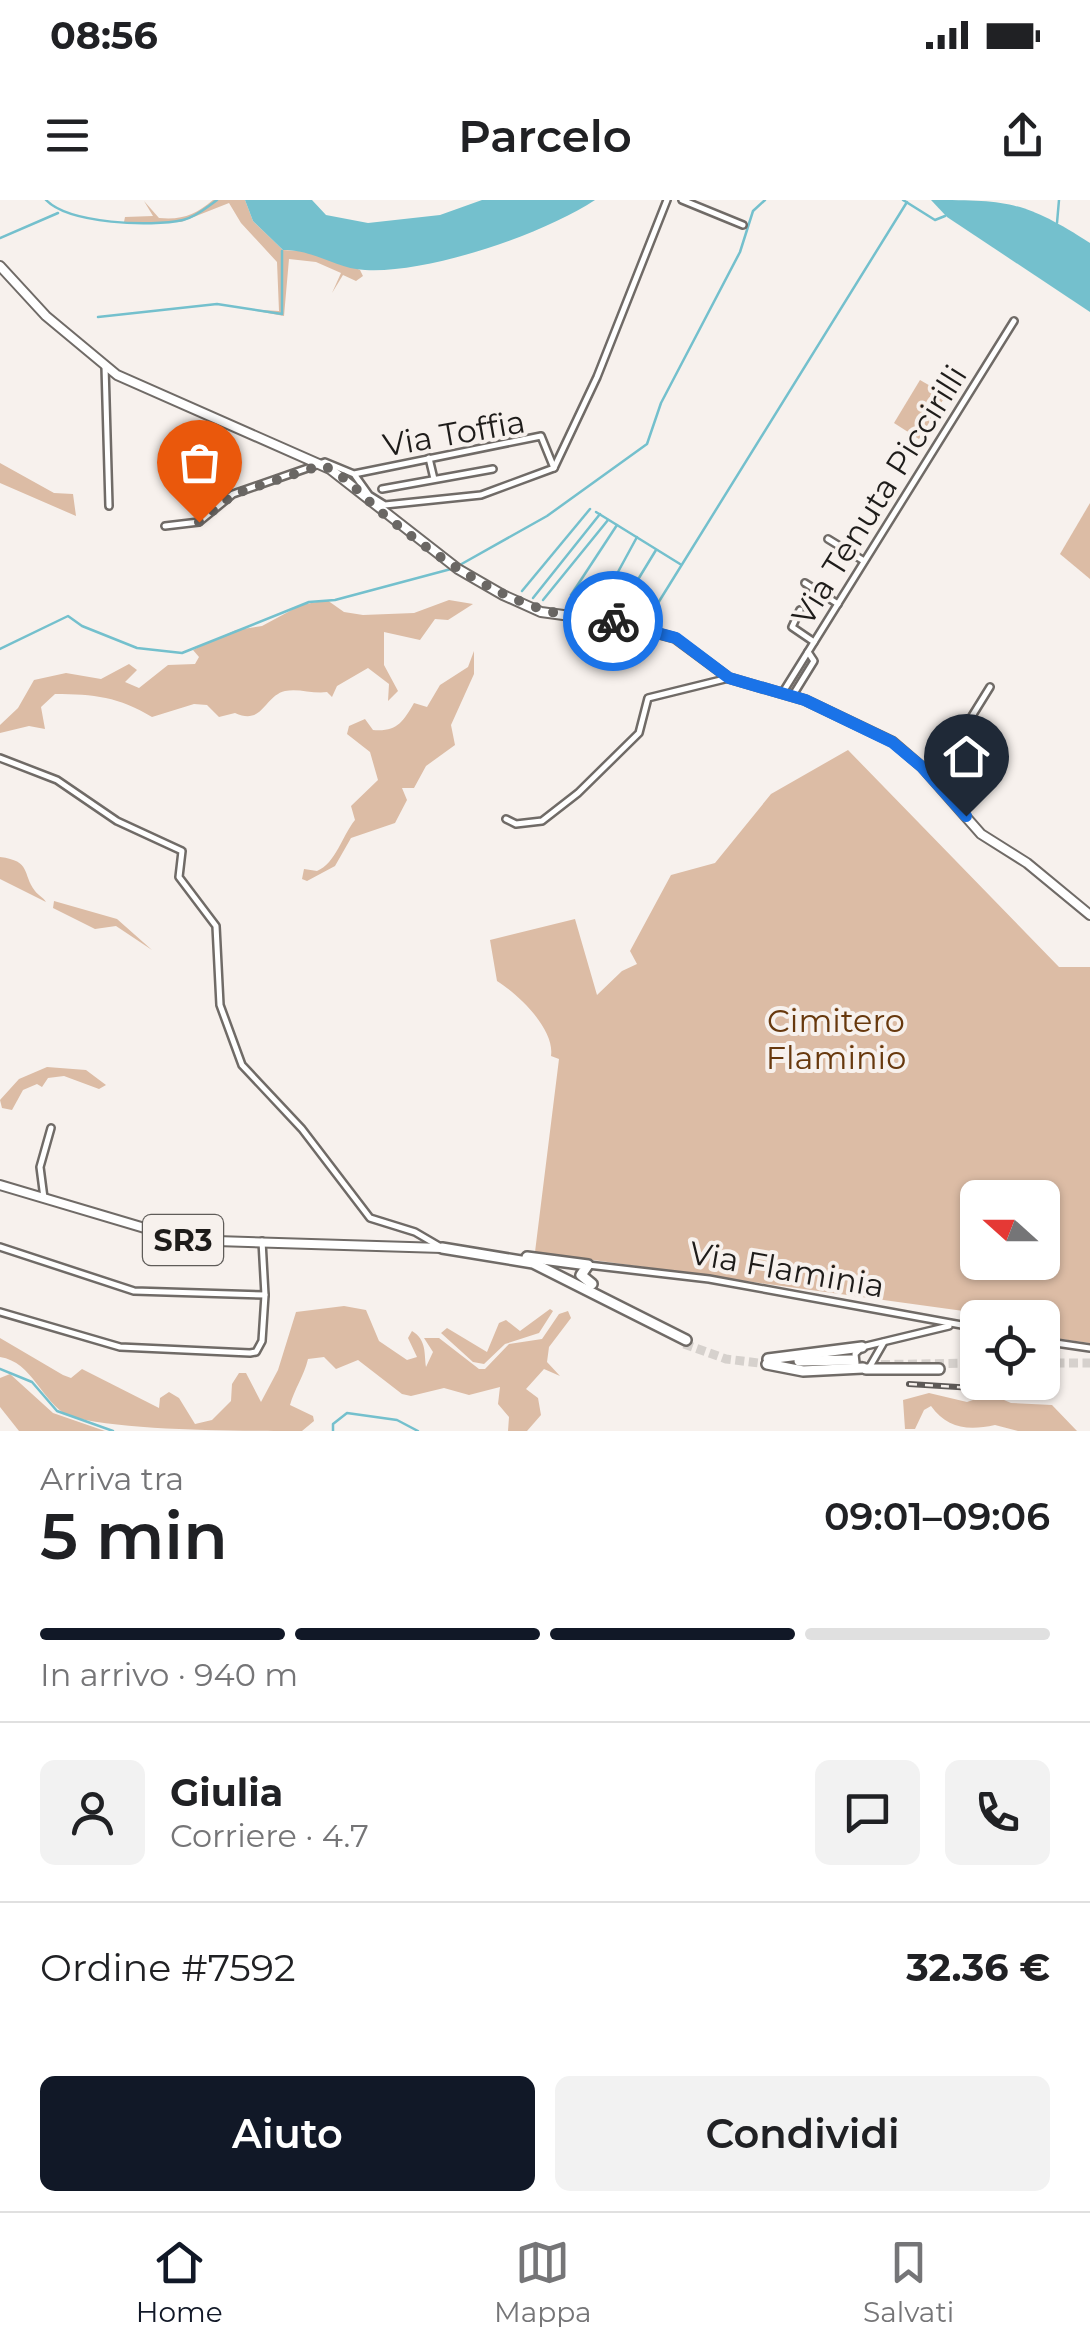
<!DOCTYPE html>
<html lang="it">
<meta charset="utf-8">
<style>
:root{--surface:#fff;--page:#f2f2f2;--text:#202124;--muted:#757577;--line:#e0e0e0;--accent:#111827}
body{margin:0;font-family:Montserrat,sans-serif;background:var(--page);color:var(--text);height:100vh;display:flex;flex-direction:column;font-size:38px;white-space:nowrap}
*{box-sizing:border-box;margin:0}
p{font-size:32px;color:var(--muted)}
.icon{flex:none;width:55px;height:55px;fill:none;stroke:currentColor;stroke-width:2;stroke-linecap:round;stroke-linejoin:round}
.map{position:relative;height:1231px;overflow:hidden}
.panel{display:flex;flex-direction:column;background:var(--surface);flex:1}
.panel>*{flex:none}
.needle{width:65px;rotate:291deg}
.tools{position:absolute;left:960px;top:980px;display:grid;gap:20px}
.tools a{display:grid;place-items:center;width:100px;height:100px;border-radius:15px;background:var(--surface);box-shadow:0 2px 8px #0004;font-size:50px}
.pin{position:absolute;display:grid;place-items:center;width:85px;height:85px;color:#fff;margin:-102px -42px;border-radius:50% 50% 50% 0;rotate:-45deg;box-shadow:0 0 10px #0007}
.pin .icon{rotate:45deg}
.courier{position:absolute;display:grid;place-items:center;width:100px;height:100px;margin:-50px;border:8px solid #1a73e8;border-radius:50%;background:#fff;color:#222;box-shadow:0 2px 12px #0007}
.headline em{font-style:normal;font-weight:600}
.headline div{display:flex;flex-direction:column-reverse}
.headline{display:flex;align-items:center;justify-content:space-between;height:170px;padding:0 40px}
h1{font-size:65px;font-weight:600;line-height:75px}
.bar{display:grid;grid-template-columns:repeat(4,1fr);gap:15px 10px;align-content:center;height:120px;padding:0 40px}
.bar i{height:12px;border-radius:8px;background:var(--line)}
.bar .selected{background:var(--accent)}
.bar p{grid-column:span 4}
.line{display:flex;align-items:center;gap:25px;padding:0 40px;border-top:2px solid var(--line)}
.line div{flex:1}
.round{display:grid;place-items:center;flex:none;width:105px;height:105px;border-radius:15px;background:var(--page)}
.button{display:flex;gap:20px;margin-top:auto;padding:20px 40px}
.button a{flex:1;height:115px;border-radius:15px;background:var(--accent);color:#fff;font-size:40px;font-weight:600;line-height:115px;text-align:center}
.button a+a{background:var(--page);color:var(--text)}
.status{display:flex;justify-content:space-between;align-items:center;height:70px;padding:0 50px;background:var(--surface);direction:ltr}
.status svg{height:28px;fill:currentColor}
header{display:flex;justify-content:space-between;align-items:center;height:130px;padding:0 40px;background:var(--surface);font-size:45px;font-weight:600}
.dock{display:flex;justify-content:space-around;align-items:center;height:140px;border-top:2px solid var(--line);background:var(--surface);font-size:28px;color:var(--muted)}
.dock a{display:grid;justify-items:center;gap:5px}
.dock .selected{color:var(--accent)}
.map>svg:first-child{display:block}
</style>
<div class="status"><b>08:56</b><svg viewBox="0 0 49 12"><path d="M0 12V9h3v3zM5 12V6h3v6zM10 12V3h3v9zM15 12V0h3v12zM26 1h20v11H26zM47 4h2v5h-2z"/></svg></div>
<header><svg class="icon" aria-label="menu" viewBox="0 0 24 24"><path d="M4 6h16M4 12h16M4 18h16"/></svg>Parcelo<svg class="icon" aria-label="share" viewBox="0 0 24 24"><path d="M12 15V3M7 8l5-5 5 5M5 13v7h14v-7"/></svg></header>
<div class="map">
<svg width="1090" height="1231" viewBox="0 0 1090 1231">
<rect width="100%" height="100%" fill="#f7f1ed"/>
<g fill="#dcbca5" fill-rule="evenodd">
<path d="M 213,0 L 245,0 L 253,21 L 283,50 L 314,52 L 360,70 L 363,76 L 356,81 L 343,75 L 332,93 L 341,73 L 316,62 L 289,59 L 284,116 L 246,109 L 279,111 L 277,62 L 241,23 L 229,3 L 181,22 L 124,22 L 125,17 L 153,16 L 144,1 L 159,18 C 183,20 195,15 213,0 Z"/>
<polygon points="920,180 946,195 919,239 894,223"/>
<polygon points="0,263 54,293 73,294 76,316 0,283"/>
<polygon points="1090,303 1090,379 1060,354"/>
<path d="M 327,400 L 344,412 L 363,415 L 414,413 L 449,400 L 473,404 L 448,420 L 435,419 L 420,440 L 384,432 L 384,465 L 398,491 L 388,501 L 389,484 L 368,468 L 337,486 L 332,497 L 327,492 C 313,494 298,488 285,491 C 264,496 263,526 235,513 L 219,517 L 207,505 L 194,504 L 152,517 C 119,497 94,494 55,494 L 41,507 L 45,529 L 29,526 L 0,533 L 0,525 L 18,508 L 34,480 L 66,473 L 101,479 L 129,464 L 137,470 L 125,482 L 139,488 L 168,465 L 195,464 L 199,457 L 193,450 L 236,430 L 262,426 L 301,405 Z"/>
<path d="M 474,451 L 474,474 L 451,525 L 455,545 L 426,566 L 414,588 L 402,588 L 407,600 L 395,623 L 351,638 L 335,666 L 307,681 L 302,679 L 304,669 L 317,671 C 336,663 342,636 355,620 L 351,606 L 378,580 L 370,552 L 347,534 L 349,526 L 365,519 L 373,530 C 397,532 403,522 414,503 L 427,507 L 440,485 L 468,467 Z"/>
<path d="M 848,550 L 1059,767 L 1090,767 L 1090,1143 L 1054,1138 L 1056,1127 L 1043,1124 L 1042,1118 L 1007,1117 L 535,1052 L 559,859 L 551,856 C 555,829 518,794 497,781 L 490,740 L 575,719 L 597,795 L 622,771 L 637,764 L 630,751 L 671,675 L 715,663 L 771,594 ZM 978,998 L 1042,998 L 1042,1062 L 978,1062 Z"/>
<path d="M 0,657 C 32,661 22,674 35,691 C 38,695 43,697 46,702 L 0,679 Z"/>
<polygon points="54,701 117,719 152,750 116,726 95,729 53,708"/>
<polygon points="47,867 86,870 106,885 99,889 64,876 48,878 42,887 37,884 23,890 12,910 2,908 0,900 19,879"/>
<path d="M 344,1106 L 366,1110 L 379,1141 L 407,1160 L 417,1157 L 408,1138 L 412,1131 C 427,1140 424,1154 426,1167 L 433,1152 L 424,1138 L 439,1138 L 479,1169 L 485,1169 L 509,1144 L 542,1139 L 559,1114 L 568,1111 L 571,1118 L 549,1147 L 547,1162 L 560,1176 L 544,1169 L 526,1189 L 538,1198 L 541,1215 L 527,1231 L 508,1231 L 509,1217 L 498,1204 L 500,1187 L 469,1195 L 444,1188 L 411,1196 L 402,1194 L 358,1160 L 336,1169 L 324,1157 L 308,1159 C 304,1176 294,1190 290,1205 L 313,1216 L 314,1221 L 302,1231 C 242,1231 119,1231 69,1216 C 41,1202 33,1162 0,1157 L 0,1138 L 63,1175 L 71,1178 L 82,1169 L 159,1208 L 160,1198 L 169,1192 L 179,1198 L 195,1224 L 212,1220 L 231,1201 L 232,1184 L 239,1173 L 246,1173 L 261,1202 L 278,1170 L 296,1112 Z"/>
<polygon points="550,1109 553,1111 539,1133 505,1144 484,1164 473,1162 441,1133 447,1128 487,1152 499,1123 506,1120 520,1131"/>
<polygon points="10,1174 53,1213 105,1231 19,1231 0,1207 0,1178"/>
<path d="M 929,1193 L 967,1202 L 990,1194 L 1011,1203 L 1052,1205 L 1077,1231 L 1018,1231 L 995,1225 C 967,1231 947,1228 931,1206 L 924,1210 L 915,1229 L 905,1229 L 903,1200 Z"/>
</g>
<g fill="#74c0cd">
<path d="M 245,0 L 312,0 L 326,15 L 368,23 L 440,15 L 482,0 L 595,0 C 544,34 427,74 365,70 C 336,69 316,50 283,50 L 253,21 Z"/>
<path d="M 931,0 C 1008,0 1024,1 1090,43 L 1090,112 L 947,17 Z"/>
</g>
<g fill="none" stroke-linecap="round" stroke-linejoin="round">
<g stroke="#74c0cd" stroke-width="2.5">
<path d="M 46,0 C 69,24 151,27 183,20 C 196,17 207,7 217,0"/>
<polyline points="903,0 935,20 945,16"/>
<polyline points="1057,23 1059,0"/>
<polyline points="0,38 58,13"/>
<polyline points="98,117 217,104 282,114 282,51"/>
<polyline points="596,312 680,364"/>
<polyline points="458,366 547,316 647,244 661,203 740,52 753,11 765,0"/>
<polyline points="612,383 637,337"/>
<polyline points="522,391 590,309"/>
<polyline points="631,391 656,350"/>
<polyline points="571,395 617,325"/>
<polyline points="533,398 600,314"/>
<polyline points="543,400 608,320"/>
<polyline points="650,416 907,2"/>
<polyline points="0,449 68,416 82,426 137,448 182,453 309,402 335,400 451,369"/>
<polyline points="0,1169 32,1182 57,1211 113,1231"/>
<polyline points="333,1231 333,1224 347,1213 397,1220 418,1231"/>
</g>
<g stroke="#d6d1cd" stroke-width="9" stroke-dasharray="9 4.5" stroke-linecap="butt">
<polyline points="684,1144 726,1159 767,1164"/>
<polyline points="1042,1163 1090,1163"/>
<polyline points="854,1165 978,1163"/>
</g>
<g stroke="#706b67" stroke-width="10">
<g id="minor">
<polyline points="682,0 743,25"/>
<polyline points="105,166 109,306"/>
<polyline points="429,258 434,279"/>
<polyline points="554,268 597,177 667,0"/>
<polyline points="382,289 493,269"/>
<polyline points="165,326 199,322 233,294 325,262 354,274 369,295 385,305 481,295 554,268 541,236 354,274"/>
<polyline points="828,339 864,361"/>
<polyline points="805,383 838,404"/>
<polyline points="800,410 792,427 814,442"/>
<polyline points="783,492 1014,121"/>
<polyline points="793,495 814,461 808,452"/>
<polyline points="0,558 57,580 117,621 182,651 179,677 216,726 220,805 242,865 302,929 370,1018 415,1032 439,1046"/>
<polyline points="933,579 990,487"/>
<polyline points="506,619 516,624 542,621 578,593 639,533 648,498 729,478"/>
<polyline points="44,998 40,967 51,928"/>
<polyline points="0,1047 134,1091 265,1095 262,1041"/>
<polyline points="588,1065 709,1079 978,1128"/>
<polyline points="0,1112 120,1147 250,1153 256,1152 262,1141 265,1095"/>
<polyline points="1042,1141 1090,1148"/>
<polyline points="856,1163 855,1154 862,1147 949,1126"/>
<polyline points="869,1168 884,1142"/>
</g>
</g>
<g stroke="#706b67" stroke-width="12">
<g id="major">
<polyline points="0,66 46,116 117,175 330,269 458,369 503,395 541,412 615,422 675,438 729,478 805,500 893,542 922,567 981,634 1027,663 1090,715"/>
<polyline points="0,985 185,1040 442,1048"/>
</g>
</g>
<g stroke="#706b67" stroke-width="14">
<g id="highway">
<polyline points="442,1048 533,1063 686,1140"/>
<polyline points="527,1057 588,1065 581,1075 592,1084"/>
<polyline points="768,1159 862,1147"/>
<polyline points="799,1161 852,1160"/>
<polyline points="767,1164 803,1171 863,1168"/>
<polyline points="866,1169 939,1169"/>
</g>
</g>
<use href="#minor" stroke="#fff" stroke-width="5"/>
<use href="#major" stroke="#fff" stroke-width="8"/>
<use href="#highway" stroke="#fff" stroke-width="9"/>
<g stroke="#5d5957" stroke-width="6">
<polyline id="rail" points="909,1184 1053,1193"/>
</g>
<use href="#rail" stroke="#f7f1ed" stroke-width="2.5" stroke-dasharray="8" stroke-linecap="butt"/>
</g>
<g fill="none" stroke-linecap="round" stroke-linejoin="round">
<path stroke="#6a6764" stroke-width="10" stroke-dasharray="0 18" d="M 199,322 L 234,294 L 322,265 C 347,276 362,296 382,313 C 451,368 522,419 613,421"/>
<polyline stroke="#1a73e8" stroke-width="12" points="613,421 676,438 729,478 805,500 892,542 922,567 966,616"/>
</g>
<g text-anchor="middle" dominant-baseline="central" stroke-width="8" stroke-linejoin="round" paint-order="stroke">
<rect fill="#f7f1ed" stroke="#5f5c59" stroke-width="2.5" x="143" y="1015" width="80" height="50" rx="8"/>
<g font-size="30" font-weight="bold" fill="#1e1c1a">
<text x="183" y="1040">SR3</text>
</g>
<g font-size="32" fill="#1e1c1a" stroke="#f7f1ed">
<text transform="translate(454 233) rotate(-10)">Via Toffia</text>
<text transform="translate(879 295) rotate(-58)">Via Tenuta Piccirilli</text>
<text transform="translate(787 1069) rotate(10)">Via Flaminia</text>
</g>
<g font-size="32" fill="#67380d" stroke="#f7f1ed">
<text x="836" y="820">Cimitero<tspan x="836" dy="37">Flaminio</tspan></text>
</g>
</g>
</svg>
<div class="tools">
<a><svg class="needle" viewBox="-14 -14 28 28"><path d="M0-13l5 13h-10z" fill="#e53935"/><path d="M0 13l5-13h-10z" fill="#757577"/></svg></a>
<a><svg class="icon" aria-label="locate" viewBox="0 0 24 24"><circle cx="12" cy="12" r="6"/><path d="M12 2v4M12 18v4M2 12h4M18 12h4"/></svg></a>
</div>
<div class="pin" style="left:199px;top:322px;background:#ea580c"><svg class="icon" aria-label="bag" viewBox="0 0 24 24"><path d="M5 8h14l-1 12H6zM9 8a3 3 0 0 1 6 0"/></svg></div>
<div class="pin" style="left:966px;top:616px;background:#1f2937"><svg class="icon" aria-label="home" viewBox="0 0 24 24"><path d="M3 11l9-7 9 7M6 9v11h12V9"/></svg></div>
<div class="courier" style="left:613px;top:421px"><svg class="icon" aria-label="bike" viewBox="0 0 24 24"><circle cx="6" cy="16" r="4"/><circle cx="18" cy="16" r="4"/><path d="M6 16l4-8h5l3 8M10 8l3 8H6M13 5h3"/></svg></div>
</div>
<section class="panel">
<div class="headline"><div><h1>5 min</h1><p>Arriva tra</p></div><em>09:01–09:06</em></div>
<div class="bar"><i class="selected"></i><i class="selected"></i><i class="selected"></i><i></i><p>In arrivo · 940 m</p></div>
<div class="line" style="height:180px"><a class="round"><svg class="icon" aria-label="person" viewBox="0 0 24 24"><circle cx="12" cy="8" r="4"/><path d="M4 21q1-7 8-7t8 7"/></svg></a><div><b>Giulia</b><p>Corriere · 4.7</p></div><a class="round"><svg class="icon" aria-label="chat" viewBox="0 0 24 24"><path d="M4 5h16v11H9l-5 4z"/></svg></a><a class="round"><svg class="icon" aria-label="phone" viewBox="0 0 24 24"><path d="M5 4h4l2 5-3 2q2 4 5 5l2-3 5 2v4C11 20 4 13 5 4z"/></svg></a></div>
<div class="line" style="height:130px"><div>Ordine #7592</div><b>32.36 €</b></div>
<div class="button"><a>Aiuto</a><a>Condividi</a></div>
</section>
<nav class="dock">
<a class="selected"><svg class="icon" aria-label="home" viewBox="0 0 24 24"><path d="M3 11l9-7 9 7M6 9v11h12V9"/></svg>Home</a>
<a><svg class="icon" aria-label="map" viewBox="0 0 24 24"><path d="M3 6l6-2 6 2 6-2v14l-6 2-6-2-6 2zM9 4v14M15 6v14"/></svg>Mappa</a>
<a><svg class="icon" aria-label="saved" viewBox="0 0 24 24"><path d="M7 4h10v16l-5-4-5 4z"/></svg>Salvati</a>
</nav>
